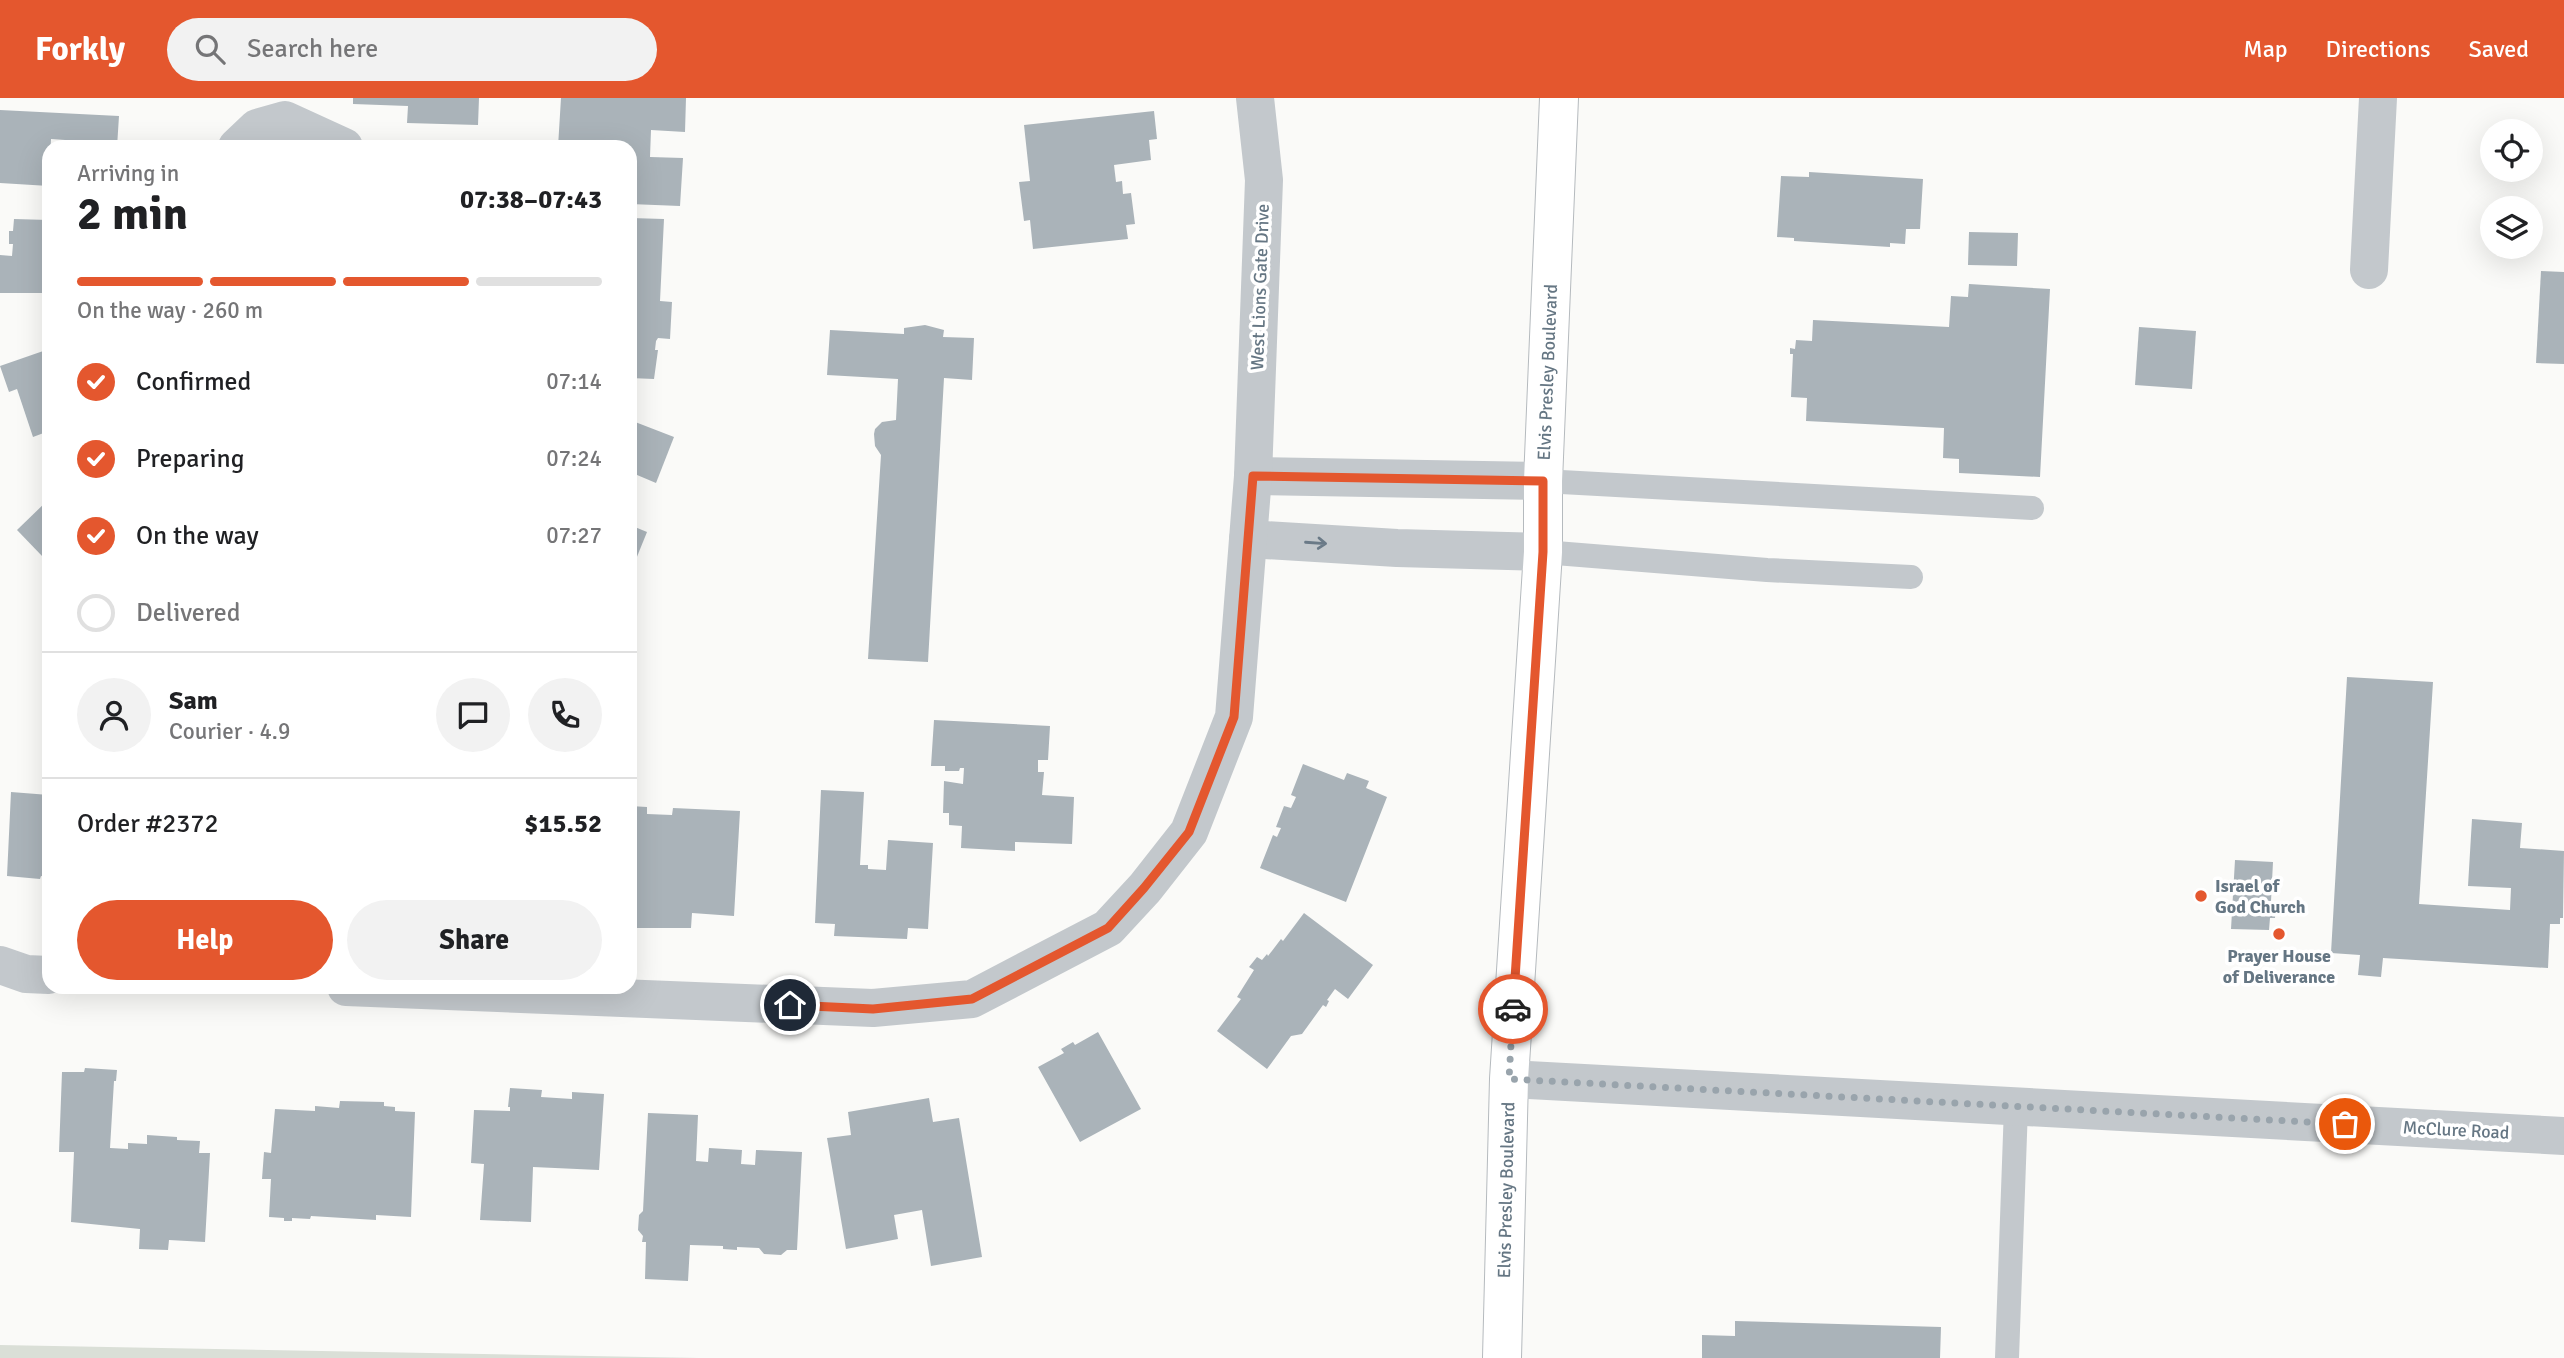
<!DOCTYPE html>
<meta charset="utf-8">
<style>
:root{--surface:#fff;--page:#f2f2f2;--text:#202124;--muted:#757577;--line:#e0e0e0;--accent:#e4572e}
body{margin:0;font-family:Signika,sans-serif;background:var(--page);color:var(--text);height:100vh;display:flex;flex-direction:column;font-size:26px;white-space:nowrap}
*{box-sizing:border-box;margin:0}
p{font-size:23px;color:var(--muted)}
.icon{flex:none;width:38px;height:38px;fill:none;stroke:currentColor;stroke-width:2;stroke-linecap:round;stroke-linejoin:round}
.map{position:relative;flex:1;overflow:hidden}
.details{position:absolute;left:42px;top:42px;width:595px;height:854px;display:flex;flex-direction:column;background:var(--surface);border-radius:21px;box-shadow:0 7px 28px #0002}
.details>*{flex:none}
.buttons{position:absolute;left:2480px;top:21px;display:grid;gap:14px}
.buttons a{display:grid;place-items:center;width:63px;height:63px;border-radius:50%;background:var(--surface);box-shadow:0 7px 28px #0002;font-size:35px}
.pin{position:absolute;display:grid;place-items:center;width:60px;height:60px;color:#fff;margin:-30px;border:4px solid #fff;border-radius:50%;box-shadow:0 2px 7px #0007}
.courier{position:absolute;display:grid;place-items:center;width:70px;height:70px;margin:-35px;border:5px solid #e4572e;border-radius:50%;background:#fff;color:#222;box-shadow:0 2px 9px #0007}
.summary em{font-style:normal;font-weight:700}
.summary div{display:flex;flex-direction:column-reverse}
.summary{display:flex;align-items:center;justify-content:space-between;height:119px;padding:0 35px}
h1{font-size:46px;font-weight:700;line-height:52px}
.bar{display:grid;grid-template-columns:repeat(4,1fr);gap:10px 7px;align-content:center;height:84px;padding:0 35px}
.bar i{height:9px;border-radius:5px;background:var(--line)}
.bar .on{background:var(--accent)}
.bar p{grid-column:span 4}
.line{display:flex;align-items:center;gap:18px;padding:0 35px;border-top:2px solid var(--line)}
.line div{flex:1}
.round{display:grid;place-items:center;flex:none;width:74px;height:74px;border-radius:37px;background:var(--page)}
ol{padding:0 35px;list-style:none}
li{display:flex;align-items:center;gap:21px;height:77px}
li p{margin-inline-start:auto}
li .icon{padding:7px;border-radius:50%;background:var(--accent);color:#fff;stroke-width:4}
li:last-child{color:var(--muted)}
li i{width:38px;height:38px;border:4px solid var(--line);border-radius:50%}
.action{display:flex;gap:14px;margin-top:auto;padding:14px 35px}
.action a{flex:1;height:80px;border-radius:42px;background:var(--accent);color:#fff;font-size:28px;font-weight:700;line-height:80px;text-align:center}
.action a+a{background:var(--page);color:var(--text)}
header{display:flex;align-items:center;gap:42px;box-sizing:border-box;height:98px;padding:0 35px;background:var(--accent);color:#fff}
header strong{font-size:33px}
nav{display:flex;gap:38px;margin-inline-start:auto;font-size:24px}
.search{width:490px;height:63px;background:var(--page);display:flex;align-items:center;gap:18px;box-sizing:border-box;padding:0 24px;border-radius:38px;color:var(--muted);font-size:26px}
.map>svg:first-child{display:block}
</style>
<header>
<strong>Forkly</strong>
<div class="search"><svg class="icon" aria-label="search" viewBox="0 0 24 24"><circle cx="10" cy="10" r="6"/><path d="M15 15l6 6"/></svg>Search here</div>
<nav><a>Map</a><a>Directions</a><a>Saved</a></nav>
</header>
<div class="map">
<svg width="2564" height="1260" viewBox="0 0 2564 1260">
<rect width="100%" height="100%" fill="#fafaf8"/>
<polygon fill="#dadfd7" points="0,1247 699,1260 0,1260"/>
<g fill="#aab3b9">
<polygon points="353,0 479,0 478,27 407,25 408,8 353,6"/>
<polygon points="561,0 686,0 685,34 651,32 650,59 683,60 680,108 630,106 630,49 558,49"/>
<polygon points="0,12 119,18 117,49 64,49 65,42 51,41 49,88 0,85"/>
<polygon points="1154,13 1157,41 1149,42 1151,62 1114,67 1116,84 1122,83 1123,96 1131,95 1135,126 1126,127 1128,141 1033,151 1030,122 1024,123 1019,84 1030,83 1024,27"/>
<polygon points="1809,74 1923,81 1920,131 1906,131 1905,146 1890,145 1890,149 1794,143 1794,140 1777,139 1781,78 1809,79"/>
<polygon points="630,120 664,121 660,203 672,204 670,241 658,240 656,243 655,252 658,252 654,281 630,280"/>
<polygon points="14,121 49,122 49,195 0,195 0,157 12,158 13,146 9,146 9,133 13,133"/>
<polygon points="1969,134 2018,135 2017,168 1968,167"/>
<polygon points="2541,173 2564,174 2564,266 2536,265"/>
<polygon points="1969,186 2050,191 2040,379 1959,375 1959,361 1943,360 1944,330 1806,323 1807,300 1791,299 1793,256 1790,256 1790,250 1795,251 1796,242 1812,243 1813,222 1949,229 1951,198 1968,199"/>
<polygon points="925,227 944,232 943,239 974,240 972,282 944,280 928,564 868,561 881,357 875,348 874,336 875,331 882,324 896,322 898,281 827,277 830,232 904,236 904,230"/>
<polygon points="2139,229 2196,233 2192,291 2135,287"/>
<polygon points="49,251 49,333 33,339 17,291 9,294 0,268"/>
<polygon points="630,322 674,339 656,385 630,374"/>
<polygon points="49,401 49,452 43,459 17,432"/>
<polygon points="630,427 647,434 630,476"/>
<polygon points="2347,579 2433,584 2419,806 2510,812 2511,790 2468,788 2472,721 2522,725 2520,750 2564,753 2563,820 2560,820 2560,826 2550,826 2548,870 2383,860 2381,879 2358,877 2360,857 2331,855"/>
<polygon points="934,622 1050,628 1048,662 1038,662 1038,674 1044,674 1042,697 1074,699 1072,746 1015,744 1015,753 961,750 962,728 949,727 949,715 943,715 944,683 963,686 964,670 960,670 959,673 945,673 945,668 931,668"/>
<polygon points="1303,666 1344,682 1347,675 1369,683 1366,690 1387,699 1346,804 1260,770 1273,737 1277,739 1281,730 1276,729 1284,708 1291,710 1296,699 1291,697"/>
<polygon points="821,692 864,694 860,767 868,767 868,771 886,772 888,742 933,745 928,831 908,830 907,841 834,838 835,826 815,825"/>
<polygon points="11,694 49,697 49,779 41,778 40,781 7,778"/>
<polygon points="630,708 647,709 647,716 672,717 673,710 740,713 734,818 692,815 691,830 630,830"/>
<polygon points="2235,762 2273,764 2271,803 2276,803 2275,820 2270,820 2269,832 2231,831"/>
<polygon points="1304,815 1373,867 1348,901 1335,891 1327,902 1329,903 1326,909 1323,907 1302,936 1291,938 1267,971 1217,933 1241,901 1237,899 1254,872 1249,869 1257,859 1262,862 1267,856 1268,858 1281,841 1283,843"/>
<polygon points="1098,934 1141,1011 1080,1044 1038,969 1064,955 1061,951 1073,944 1075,947"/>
<polygon points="85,970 117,972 116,983 114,983 110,1050 128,1051 128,1045 147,1046 147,1037 177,1039 177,1042 200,1043 199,1055 210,1055 205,1144 169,1142 168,1152 139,1151 140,1131 71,1124 74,1054 59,1054 62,974 84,974"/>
<polygon points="510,990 542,992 541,999 572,1001 572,994 604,996 599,1072 533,1069 531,1124 480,1122 484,1066 471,1065 474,1012 510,1013 510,1009 508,1009"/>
<polygon points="929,1000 933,1024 959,1020 982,1159 931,1168 922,1112 894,1117 898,1141 846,1151 827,1040 851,1037 848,1014"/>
<polygon points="340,1003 384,1004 384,1008 395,1009 395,1013 415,1014 411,1119 376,1117 376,1122 311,1118 310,1121 292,1120 292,1123 284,1123 284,1120 269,1119 271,1081 262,1081 264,1054 271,1055 275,1011 315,1013 315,1008 339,1010"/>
<polygon points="648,1015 698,1017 696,1063 708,1064 709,1050 742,1052 741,1066 755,1067 756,1052 802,1054 797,1152 787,1152 781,1157 764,1156 759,1150 737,1149 737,1152 723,1151 723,1148 690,1147 688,1183 645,1181 646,1144 642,1144 643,1138 638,1132 639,1117 643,1113"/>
<polygon points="1735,1223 1941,1229 1940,1260 1702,1260 1702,1237 1735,1238"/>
</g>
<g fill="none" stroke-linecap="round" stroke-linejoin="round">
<g stroke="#b5babe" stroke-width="40">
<g id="primary">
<path id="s1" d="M 1502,1260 L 1509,981 L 1543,454 L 1543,383 L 1559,0"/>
</g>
</g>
<g stroke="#c3c8cc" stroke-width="24">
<polyline points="1543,383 2032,410"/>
<polyline points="1543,454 1767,472 1911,479"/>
<polyline points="2007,1260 2016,1009"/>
</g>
<g stroke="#c3c8cc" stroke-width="38">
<polyline points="237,49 257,30 285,22 344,49"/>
<polyline points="2369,172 2378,0"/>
<polyline points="1253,378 1543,383"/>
<polyline points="1248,441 1397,450 1543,454"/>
<polyline points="0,867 26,876 49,877"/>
<polyline points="346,889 873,910 972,901 1108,830 1145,790 1189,734 1234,619 1253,378 1264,82 1255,0"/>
<polyline points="1509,981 2564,1038"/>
</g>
<use href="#primary" stroke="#fff" stroke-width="38"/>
</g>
<defs><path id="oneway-shaft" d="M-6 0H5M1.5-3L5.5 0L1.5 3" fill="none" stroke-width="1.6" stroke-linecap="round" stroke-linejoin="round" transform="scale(1.75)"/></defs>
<use stroke="#6a7a87" href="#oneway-shaft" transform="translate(1316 445) rotate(4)"/>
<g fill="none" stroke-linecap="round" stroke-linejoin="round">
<polyline stroke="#99a4ac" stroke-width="7" stroke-dasharray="0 12.6" points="1513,911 1509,981 2345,1026"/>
<polyline stroke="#e4572e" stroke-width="9" points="790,907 873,911 972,901 1108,830 1144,790 1189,734 1234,619 1253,378 1543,383 1543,454 1513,911"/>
</g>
<g fill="#e4572e" stroke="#fff" stroke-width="2.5">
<circle cx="2201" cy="798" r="7"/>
<circle cx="2279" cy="836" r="7"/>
</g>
<g text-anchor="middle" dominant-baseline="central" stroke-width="7" stroke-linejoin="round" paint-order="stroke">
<g font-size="18" fill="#657683" stroke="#fff">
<text transform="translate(1260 189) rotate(-88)">West Lions Gate Drive</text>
<text stroke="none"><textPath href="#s1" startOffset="987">Elvis Presley Boulevard</textPath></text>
<text transform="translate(2456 1032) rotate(3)">McClure Road</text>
<text stroke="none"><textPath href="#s1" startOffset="168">Elvis Presley Boulevard</textPath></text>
</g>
<g font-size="18" font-weight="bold" fill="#657683" stroke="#fff" text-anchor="start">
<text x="2215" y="788">Israel of<tspan x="2215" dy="21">God Church</tspan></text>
<text x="2279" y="858" text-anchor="middle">Prayer House<tspan x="2279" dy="21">of Deliverance</tspan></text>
</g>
</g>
</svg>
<div class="buttons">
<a><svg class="icon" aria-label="locate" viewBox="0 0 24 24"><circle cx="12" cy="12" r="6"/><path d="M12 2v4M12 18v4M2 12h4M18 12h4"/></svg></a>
<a><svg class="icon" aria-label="layers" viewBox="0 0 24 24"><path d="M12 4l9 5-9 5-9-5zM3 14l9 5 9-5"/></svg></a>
</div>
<div class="pin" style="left:2345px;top:1026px;background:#ea580c"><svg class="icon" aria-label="bag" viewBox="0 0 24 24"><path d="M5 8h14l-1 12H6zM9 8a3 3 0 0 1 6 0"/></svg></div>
<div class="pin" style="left:790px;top:907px;background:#1f2937"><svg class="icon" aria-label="home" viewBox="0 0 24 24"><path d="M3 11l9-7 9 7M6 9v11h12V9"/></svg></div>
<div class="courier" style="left:1513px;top:911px"><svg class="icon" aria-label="car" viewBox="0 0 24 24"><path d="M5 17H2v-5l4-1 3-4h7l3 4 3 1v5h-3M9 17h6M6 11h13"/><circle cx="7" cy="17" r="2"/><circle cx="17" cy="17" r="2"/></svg></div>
<section class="details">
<div class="summary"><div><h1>2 min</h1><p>Arriving in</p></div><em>07:38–07:43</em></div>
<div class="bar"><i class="on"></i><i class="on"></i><i class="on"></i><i></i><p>On the way · 260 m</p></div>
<ol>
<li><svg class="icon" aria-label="check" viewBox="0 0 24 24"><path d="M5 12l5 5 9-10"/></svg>Confirmed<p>07:14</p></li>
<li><svg class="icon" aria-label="check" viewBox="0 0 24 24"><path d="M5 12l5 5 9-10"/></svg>Preparing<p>07:24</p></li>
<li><svg class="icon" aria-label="check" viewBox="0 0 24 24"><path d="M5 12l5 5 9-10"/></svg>On the way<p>07:27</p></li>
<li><i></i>Delivered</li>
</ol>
<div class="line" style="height:126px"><a class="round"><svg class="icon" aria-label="person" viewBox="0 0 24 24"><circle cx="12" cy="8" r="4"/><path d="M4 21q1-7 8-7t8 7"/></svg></a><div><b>Sam</b><p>Courier · 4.9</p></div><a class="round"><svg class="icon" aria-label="chat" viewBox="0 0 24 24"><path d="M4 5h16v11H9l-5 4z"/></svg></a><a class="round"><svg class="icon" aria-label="phone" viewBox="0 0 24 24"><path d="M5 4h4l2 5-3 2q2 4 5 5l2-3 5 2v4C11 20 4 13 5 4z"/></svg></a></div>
<div class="line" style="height:91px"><div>Order #2372</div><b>$15.52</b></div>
<div class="action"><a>Help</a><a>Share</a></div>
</section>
</div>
